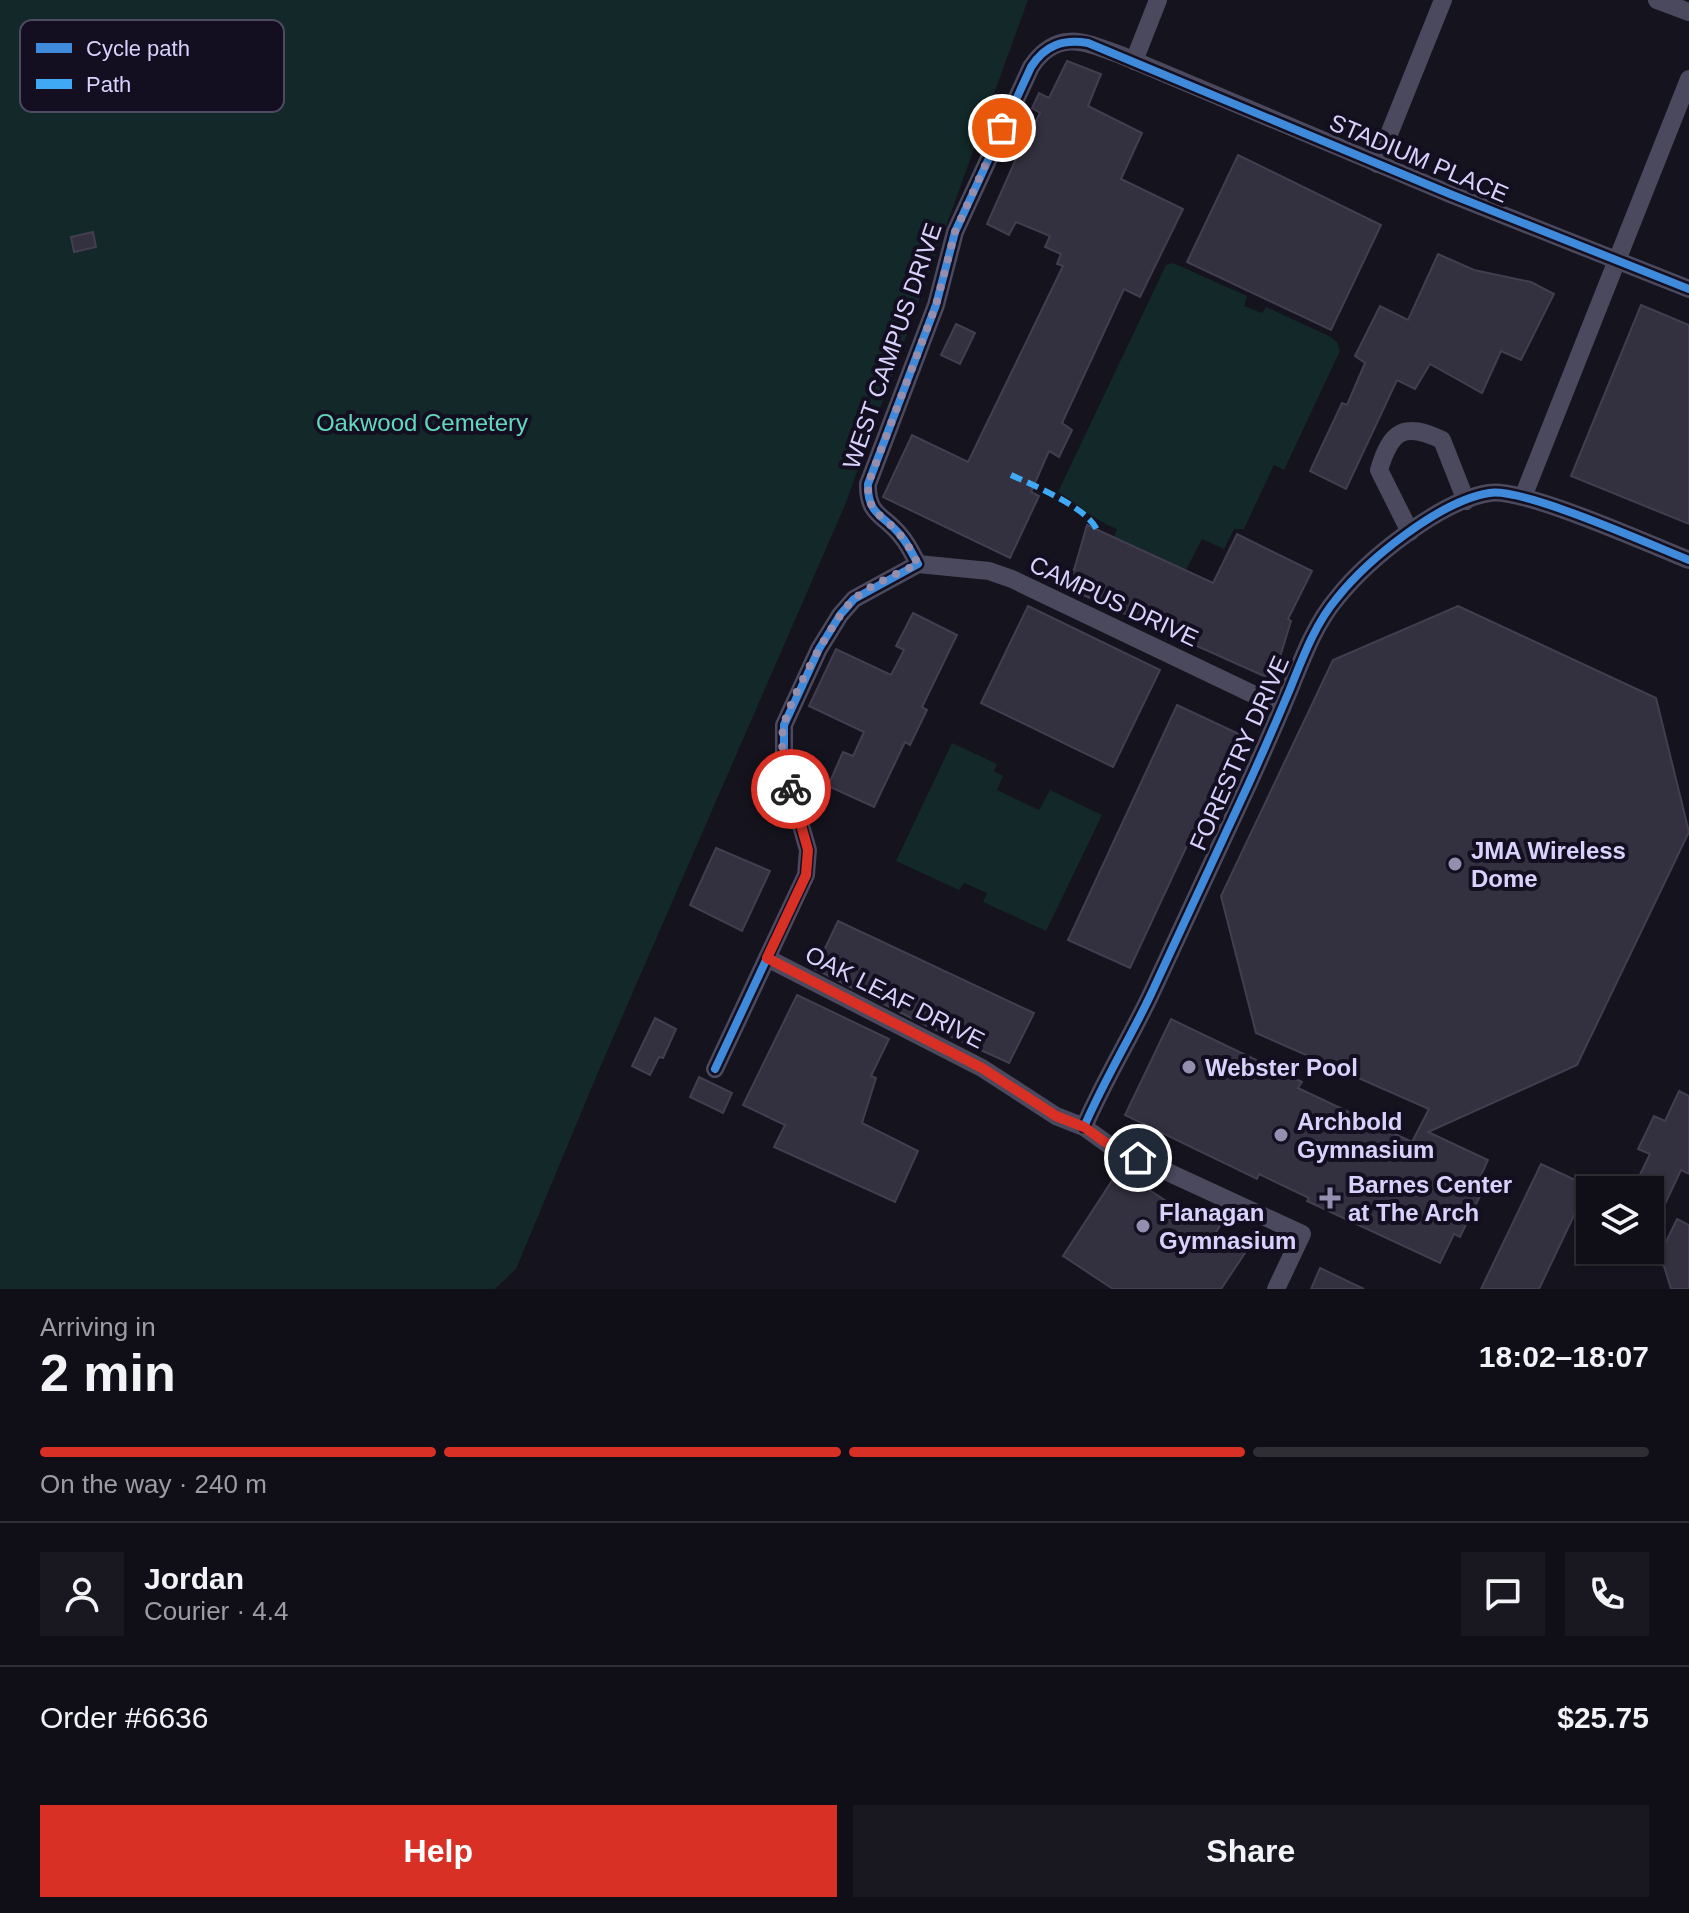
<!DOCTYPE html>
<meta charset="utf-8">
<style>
:root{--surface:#100e16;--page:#19171f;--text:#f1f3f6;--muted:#9c9ca1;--line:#302e35;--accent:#d93025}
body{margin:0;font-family:Arial,sans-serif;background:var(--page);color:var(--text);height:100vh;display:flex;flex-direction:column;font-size:30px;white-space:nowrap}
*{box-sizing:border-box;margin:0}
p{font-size:26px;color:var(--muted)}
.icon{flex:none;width:44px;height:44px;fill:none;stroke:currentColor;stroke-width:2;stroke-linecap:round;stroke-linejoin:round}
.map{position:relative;height:1289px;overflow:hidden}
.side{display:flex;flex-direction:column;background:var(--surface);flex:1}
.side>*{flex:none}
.fabs{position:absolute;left:1576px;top:1176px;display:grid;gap:16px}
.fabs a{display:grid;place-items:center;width:88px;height:88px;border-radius:0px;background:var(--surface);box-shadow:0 2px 6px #0004,0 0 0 2px var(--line);font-size:40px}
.pin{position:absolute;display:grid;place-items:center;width:68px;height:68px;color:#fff;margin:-34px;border:4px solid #fff;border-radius:50%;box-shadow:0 2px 8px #0007}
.courier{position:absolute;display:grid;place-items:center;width:80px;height:80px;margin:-40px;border:6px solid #d93025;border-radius:50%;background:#fff;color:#222;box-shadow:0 2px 10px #0007}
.summary em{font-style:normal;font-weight:800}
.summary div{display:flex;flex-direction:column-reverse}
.summary{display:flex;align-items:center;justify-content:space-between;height:136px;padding:0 40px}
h1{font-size:52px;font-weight:800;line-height:60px}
.bar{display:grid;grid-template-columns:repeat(4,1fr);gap:12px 8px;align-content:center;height:96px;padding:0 40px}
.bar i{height:10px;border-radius:6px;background:var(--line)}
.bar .current{background:var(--accent)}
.bar p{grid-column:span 4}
.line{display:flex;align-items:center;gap:20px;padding:0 40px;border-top:2px solid var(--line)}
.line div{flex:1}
.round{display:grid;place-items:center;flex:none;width:84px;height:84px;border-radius:0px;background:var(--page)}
.action{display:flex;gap:16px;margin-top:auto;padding:16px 40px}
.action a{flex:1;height:92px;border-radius:0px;background:var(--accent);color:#fff;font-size:32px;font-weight:800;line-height:92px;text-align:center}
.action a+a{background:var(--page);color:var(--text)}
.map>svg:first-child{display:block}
</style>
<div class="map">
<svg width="1689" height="1289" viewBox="0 0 1689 1289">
<rect width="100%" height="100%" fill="#15131d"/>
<g fill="#122829">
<polygon points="0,0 1028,0 845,505 599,1070 516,1269 495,1289 0,1289"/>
<path d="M 1173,263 L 1247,296 L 1244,306 L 1262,313 L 1266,307 L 1331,337 L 1337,342 L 1340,351 L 1284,470 L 1274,465 L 1244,529 L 1234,529 L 1224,549 L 1202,539 L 1186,570 L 1114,537 L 1117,529 C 1093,520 1079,504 1058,492 L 1166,265 Z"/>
<polygon points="952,743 997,764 994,771 1003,776 997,790 1039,810 1050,790 1102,815 1046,931 983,902 987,893 964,883 959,890 896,861"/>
</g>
<g fill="#33313f" stroke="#423e50" stroke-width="2">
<polygon points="1067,61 1101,74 1088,106 1142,133 1121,179 1183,209 1140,297 1124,289 1062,423 1072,430 1059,457 1049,451 1031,492 1039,496 1010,558 883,497 912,435 968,462 1063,266 1057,264 1061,254 1045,247 1050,236 1016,222 1009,235 987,224 1027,134 1029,135 1040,113 1032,108 1039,93 1049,98"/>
<polygon points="1238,155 1381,225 1331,330 1187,262"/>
<polygon points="93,232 96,247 74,252 71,237"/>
<polygon points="1438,254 1474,270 1531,282 1554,294 1521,360 1501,351 1482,393 1430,364 1415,389 1397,380 1346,489 1310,471 1342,403 1347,405 1365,363 1355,356 1380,306 1408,320"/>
<polygon points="1641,305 1689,325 1689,524 1571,476"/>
<polygon points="956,324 975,333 960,364 941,355"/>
<polygon points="1087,525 1213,583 1237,534 1312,571 1288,619 1291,621 1273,680 1054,582 1060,569 1074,570"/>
<polygon points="1028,606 1160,670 1113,767 981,703"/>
<polygon points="1458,606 1656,698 1689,832 1577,1065 1428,1132 1488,1160 1475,1188 1482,1192 1460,1237 1454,1234 1440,1263 1307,1201 1309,1198 1259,1174 1257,1179 1125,1115 1171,1019 1302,1082 1298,1088 1412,1142 1429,1109 1256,1033 1221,896 1333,660"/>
<polygon points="913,613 957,635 922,707 927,710 910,745 905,742 874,807 828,786 843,752 853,756 864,732 809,706 836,649 891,675 904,650 896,646"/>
<polygon points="1177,705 1239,734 1130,968 1068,940"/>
<polygon points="716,848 770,871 742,931 690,905"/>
<polygon points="838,921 1034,1013 1009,1063 919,1022 815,969"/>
<polygon points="797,995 889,1039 871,1076 876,1078 862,1123 918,1151 895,1202 774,1147 785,1125 743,1105"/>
<polygon points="655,1018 676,1029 663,1058 659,1057 650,1075 632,1066"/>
<polygon points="699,1077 732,1093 723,1113 690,1097"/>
<polygon points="1679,1091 1689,1096 1689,1174 1681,1170 1666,1202 1650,1194 1650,1190 1634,1187 1650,1154 1638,1149 1654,1116 1665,1121"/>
<polygon points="1541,1164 1588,1186 1539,1289 1481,1289"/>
<polygon points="1119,1170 1192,1218 1205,1208 1222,1210 1224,1219 1215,1234 1245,1253 1221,1289 1113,1289 1063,1256"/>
<polygon points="1677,1219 1689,1225 1689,1289 1671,1289 1664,1266 1656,1262"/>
<polygon points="1320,1268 1364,1289 1311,1289"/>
</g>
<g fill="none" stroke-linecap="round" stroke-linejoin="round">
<g stroke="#4b495d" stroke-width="18">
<polyline points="1657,0 1689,12"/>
<polyline points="1134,61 1158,0"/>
<polyline points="1377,164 1443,0"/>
<polyline points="1523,497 1689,79"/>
<path d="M 1410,532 L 1379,470 C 1391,430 1404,422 1442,440 L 1466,501"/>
<path d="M 918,564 C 913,555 908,544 901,536 C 885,515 867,516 868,484 L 936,305 L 955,232 L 1031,67 C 1057,28 1086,42 1123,56 L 1450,194 L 1689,289"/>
<polyline points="918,564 989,571 1012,579 1282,708"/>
<polyline points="767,958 982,1068 1056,1116 1084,1127 1109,1145 1302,1234 1276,1289"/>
<polyline points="715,1069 806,875 808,850 784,766 784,725 819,649 840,615 854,599 918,564"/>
<path d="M 1084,1127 C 1104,1080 1131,1037 1152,992 C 1185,922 1217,852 1249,783 C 1263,752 1277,720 1290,689 C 1303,657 1315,624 1337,598 C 1368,559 1440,501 1489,493 C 1523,487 1651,545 1689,560"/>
</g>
<path stroke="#3fa9f5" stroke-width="6" stroke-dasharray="12 6" stroke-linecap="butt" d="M 1011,475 C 1033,485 1088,508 1097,530"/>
<g stroke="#130f21" stroke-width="13">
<g id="cycleway">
<path d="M 715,1069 L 806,875 L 808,850 L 784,766 L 784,725 L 819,649 L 840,615 L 854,599 L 918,564 C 913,555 908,544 901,536 C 885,515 867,516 868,484 L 936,305 L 955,232 L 1031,67 C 1045,45 1063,39 1088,43 L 1450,194 L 1689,289"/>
<path d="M 1084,1127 C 1104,1080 1131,1037 1152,992 C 1185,922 1217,852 1249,783 C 1263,752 1277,720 1290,689 C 1303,657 1315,624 1337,598 C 1368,559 1440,501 1489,493 C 1523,487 1651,545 1689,560"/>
</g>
</g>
<use href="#cycleway" stroke="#408adc" stroke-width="8"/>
</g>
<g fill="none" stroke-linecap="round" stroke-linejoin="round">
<path stroke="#948fae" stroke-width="8" stroke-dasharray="0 14.4" d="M 791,789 C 785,769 780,750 783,729 C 787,703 834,617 853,600 C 871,584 897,574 918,564 C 913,555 908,544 901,536 C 885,515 867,516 868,484 L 936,305 L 955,232 L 1002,128"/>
<polyline stroke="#d93025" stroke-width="10" points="791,789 808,850 806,875 767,958 982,1068 1056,1116 1084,1127 1109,1145 1138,1158"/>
</g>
<g fill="#948fae" stroke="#130f21" stroke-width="3">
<circle cx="1455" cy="864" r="8"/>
<circle cx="1189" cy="1067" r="8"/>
<circle cx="1281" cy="1135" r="8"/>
<path d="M1326 1186h8v8h8v8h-8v8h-8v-8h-8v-8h8z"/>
<circle cx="1143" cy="1226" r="8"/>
</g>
<g text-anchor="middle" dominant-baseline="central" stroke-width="8" stroke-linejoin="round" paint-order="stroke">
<g font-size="24" fill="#d8d2fc" stroke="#130f21">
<text transform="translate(1419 158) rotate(23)">STADIUM PLACE</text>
<text transform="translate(892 346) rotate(-71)">WEST CAMPUS DRIVE</text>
<text transform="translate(1114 601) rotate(25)">CAMPUS DRIVE</text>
<text transform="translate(1239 753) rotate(-66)">FORESTRY DRIVE</text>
<text transform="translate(895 997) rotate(27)">OAK LEAF DRIVE</text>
</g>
<g font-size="24" fill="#63d7be" stroke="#130f21">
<text x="422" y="422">Oakwood Cemetery</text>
</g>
<g font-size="24" font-weight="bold" fill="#d8d2fc" stroke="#130f21" text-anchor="start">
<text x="1471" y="850">JMA Wireless<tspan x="1471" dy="28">Dome</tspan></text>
<text x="1205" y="1067">Webster Pool</text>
<text x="1297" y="1121">Archbold<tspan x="1297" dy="28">Gymnasium</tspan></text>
<text x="1348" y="1184">Barnes Center<tspan x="1348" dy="28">at The Arch</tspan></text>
<text x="1159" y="1212">Flanagan<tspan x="1159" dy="28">Gymnasium</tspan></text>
</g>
</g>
<rect x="20" y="20" width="264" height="92" rx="12" fill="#130f21" stroke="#4e4a63" stroke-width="2"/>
<rect x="36" y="43" width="36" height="10" fill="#408adc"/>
<rect x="36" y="79" width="36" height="10" fill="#3fa9f5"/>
<g font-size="22" fill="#d8d2fc">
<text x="86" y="56">Cycle path</text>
<text x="86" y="92">Path</text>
</g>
</svg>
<div class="fabs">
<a><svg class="icon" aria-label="layers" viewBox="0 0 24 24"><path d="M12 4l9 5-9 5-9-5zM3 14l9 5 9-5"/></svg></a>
</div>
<div class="pin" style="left:1002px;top:128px;background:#ea580c"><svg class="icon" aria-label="bag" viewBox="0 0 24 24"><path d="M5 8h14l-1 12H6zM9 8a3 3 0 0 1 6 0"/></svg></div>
<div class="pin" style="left:1138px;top:1158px;background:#1f2937"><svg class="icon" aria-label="home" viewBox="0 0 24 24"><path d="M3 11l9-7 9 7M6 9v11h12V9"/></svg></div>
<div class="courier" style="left:791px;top:789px"><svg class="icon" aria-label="bike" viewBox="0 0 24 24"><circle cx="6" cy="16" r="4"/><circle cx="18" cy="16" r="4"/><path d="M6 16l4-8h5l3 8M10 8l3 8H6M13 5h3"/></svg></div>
</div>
<section class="side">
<div class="summary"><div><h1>2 min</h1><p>Arriving in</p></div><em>18:02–18:07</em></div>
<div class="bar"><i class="current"></i><i class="current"></i><i class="current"></i><i></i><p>On the way · 240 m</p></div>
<div class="line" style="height:144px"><a class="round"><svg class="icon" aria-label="person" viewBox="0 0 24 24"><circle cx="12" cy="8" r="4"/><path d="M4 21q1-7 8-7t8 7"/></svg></a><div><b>Jordan</b><p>Courier · 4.4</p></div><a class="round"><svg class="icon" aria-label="chat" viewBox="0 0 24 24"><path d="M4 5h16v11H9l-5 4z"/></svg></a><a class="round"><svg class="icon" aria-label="phone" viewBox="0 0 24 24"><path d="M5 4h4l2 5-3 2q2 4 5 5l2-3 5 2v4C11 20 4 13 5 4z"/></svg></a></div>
<div class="line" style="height:104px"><div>Order #6636</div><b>$25.75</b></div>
<div class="action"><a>Help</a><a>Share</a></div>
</section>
